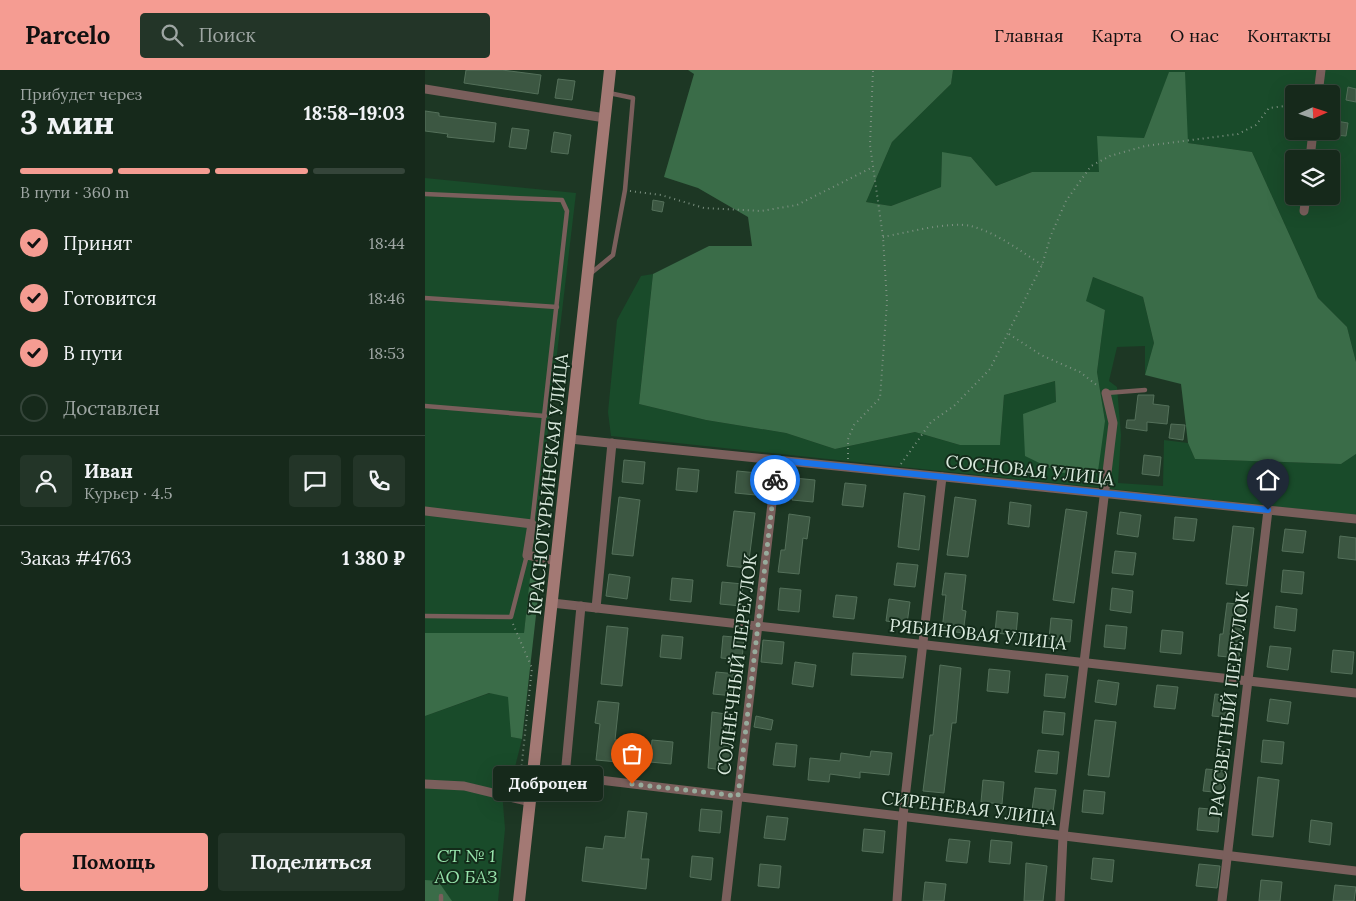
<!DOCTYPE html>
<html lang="ru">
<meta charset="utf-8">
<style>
:root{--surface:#16291b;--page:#233528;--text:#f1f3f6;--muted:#9ea6a3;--line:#35453a;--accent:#f59c92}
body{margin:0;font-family:Lora,serif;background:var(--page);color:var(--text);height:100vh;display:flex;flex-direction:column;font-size:19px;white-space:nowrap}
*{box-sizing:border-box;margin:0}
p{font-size:16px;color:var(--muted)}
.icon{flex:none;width:28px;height:28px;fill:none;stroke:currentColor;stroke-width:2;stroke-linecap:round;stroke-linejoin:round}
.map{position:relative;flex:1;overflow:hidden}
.sheet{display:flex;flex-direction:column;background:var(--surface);width:425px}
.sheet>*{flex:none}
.needle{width:32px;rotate:87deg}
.controls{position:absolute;left:860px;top:15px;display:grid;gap:10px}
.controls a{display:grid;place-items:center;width:55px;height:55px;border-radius:5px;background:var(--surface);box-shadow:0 5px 20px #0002,0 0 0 1px var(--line);font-size:25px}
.pin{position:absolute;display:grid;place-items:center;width:42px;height:42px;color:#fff;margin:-51px -21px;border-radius:50% 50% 50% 0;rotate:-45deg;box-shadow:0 0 5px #0007}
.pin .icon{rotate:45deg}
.courier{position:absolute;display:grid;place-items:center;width:50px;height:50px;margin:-25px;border:4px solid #1a73e8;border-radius:50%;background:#fff;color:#222;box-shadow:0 1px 6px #0007}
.bubble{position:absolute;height:35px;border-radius:5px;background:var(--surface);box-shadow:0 5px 20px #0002,0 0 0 1px var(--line);font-size:16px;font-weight:800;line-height:35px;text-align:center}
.overview em{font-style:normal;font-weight:800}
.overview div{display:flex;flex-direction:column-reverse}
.overview{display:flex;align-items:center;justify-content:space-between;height:85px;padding:0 20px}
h1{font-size:32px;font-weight:800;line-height:38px}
.bar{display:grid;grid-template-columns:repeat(4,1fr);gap:8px 5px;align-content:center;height:60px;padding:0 20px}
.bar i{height:6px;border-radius:4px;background:var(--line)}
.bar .selected{background:var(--accent)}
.bar p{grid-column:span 4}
.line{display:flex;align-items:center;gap:12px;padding:0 20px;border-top:1px solid var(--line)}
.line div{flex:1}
.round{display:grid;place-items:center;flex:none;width:52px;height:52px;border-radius:5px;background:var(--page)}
ol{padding:0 20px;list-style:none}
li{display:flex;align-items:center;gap:15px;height:55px}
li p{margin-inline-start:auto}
li .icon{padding:5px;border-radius:50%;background:var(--accent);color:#111;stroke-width:4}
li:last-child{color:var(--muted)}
li i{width:28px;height:28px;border:2px solid var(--line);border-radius:50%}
.primary-button{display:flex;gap:10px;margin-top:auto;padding:10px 20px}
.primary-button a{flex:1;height:58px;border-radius:5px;background:var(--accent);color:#111;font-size:20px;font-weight:800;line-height:58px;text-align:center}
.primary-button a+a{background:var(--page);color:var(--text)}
header{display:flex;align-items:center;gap:30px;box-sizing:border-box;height:70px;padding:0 25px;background:var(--accent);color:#111}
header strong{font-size:24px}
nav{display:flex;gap:28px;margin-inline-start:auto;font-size:18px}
.search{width:350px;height:45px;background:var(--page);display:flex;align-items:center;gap:12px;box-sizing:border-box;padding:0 18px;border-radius:5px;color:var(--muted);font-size:19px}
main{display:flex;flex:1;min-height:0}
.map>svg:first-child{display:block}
</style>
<header>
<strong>Parcelo</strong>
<div class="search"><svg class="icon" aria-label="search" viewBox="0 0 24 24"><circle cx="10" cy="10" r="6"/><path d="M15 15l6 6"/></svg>Поиск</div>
<nav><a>Главная</a><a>Карта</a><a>О нас</a><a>Контакты</a></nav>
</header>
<main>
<section class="sheet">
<div class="overview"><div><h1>3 мин</h1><p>Прибудет через</p></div><em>18:58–19:03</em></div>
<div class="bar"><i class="selected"></i><i class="selected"></i><i class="selected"></i><i></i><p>В пути · 360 m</p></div>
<ol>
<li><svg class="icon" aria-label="check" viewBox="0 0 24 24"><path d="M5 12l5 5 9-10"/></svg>Принят<p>18:44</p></li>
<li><svg class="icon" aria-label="check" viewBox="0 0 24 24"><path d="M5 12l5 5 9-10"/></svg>Готовится<p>18:46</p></li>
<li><svg class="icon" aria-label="check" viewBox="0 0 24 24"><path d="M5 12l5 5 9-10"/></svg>В пути<p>18:53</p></li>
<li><i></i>Доставлен</li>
</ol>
<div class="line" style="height:90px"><a class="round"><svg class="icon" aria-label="person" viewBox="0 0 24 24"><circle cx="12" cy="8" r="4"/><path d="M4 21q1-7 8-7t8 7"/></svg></a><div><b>Иван</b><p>Курьер · 4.5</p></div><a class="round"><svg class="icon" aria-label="chat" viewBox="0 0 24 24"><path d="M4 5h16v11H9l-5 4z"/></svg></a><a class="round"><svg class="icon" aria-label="phone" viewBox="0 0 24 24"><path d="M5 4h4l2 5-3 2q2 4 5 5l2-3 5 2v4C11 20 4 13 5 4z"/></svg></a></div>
<div class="line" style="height:65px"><div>Заказ #4763</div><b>1 380 ₽</b></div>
<div class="primary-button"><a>Помощь</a><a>Поделиться</a></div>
</section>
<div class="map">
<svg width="931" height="831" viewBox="0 0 931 831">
<rect width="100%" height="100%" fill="#1d3724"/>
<g fill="#194b2a" fill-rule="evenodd">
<path d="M 528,0 L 931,0 L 931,292 L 922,257 L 893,228 L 827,82 L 763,73 L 744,3 L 719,68 L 674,102 L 607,102 L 571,116 L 546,87 L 517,83 L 516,117 L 466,136 L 441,132 L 467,72 L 526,14 ZM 869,24 L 906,24 L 906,61 L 869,61 ZM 869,89 L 906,89 L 906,126 L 869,126 Z"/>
<polygon points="0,108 151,123 99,563 0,563"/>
<polygon points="228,204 214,334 281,350 361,363 410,379 490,362 535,375 575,374 579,325 630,311 631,332 680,351 672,302 680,240 660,231 668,207 718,227 729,273 720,305 720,276 692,277 684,311 692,317 696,365 693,413 738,416 739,370 763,373 770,389 916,394 931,384 931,445 186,366 183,342 192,250 216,206"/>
<polygon points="65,623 84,627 86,667 97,669 89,701 76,709 80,759 73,831 0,831 0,646"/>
</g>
<g fill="#3a6c48">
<polygon points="263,0 528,0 526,14 467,72 441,132 466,136 516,117 517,82 546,87 571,116 607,102 674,102 672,66 719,68 744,2 760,2 763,73 827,82 893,228 922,257 931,292 931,384 916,394 770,389 763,373 756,314 720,305 729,273 718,227 668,207 661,231 680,240 672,302 680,351 673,401 635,403 600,386 598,344 631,332 630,311 579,325 575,375 535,375 490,362 410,379 361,363 281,350 214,334 228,204 284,176 327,176 323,147 273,118 239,107 269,4"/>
<polygon points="105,508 115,510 97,669 86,667 83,627 64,623 0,646 0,563 99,563"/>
<polygon points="0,810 13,811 27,831 0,831"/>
</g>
<g fill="#3c5742" stroke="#54705a">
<polygon points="41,0 77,0 116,5 113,24 39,13"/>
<polygon points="133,9 150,11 147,30 130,28"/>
<polygon points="923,17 931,19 931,32 921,30"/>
<polygon points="0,41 14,43 14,46 71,53 69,72 22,67 23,64 0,61"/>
<polygon points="911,51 923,53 921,66 910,65"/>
<polygon points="87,58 104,60 101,79 84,77"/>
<polygon points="129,62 146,65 143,84 126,82"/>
<polygon points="228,130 239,132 237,142 227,140"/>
<polygon points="713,325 729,325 728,334 744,336 742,354 722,352 722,361 701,358 702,350 710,350"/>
<polygon points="746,354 760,355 758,370 744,368"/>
<polygon points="719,385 736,387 734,406 717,404"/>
<polygon points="199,390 220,392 218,414 197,412"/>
<polygon points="253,398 274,400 272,422 251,420"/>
<polygon points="312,401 333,403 331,425 310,423"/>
<polygon points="369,408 390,410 388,432 367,430"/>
<polygon points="420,413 441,415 438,437 417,435"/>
<polygon points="479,423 500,426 494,480 473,477"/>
<polygon points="194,427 215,430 208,486 187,484"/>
<polygon points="530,427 551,430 543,487 522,485"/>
<polygon points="585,432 606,435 604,457 583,454"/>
<polygon points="641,439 662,442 649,533 628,530"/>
<polygon points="309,441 330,443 323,498 302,496"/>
<polygon points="695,442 716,445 713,467 692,464"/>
<polygon points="364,444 385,447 382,469 378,468 374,504 353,502 356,480 360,480"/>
<polygon points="750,447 772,449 769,471 748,469"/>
<polygon points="808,456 829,458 822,516 801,514"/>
<polygon points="860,459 881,461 878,483 857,481"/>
<polygon points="915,466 931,468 931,490 913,488"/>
<polygon points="690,481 711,483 708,505 687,503"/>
<polygon points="472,493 493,495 490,517 469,515"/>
<polygon points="858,500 879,502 877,524 856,522"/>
<polygon points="520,503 541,505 537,540 541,541 538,563 517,560 521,525 517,525"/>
<polygon points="184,504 205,507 202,529 181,526"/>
<polygon points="247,508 268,510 266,532 245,530"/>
<polygon points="297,512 318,514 316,536 295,534"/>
<polygon points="355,518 376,520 374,542 353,540"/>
<polygon points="687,518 708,521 706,543 685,540"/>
<polygon points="411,525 432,527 429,549 408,547"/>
<polygon points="464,529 485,532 482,554 461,551"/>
<polygon points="802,533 823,535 820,557 817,557 814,588 793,586 795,564 798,564"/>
<polygon points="851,536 872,539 870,561 849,558"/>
<polygon points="572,541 593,543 591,565 570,563"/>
<polygon points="626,548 647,550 645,572 624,569"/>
<polygon points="681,555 702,557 700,579 679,577"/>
<polygon points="182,556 203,558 197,616 176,614"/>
<polygon points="737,560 758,562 756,584 735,582"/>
<polygon points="237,565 258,567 256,589 235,587"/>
<polygon points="298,566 319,568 317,590 296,588"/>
<polygon points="338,570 359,572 357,594 336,592"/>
<polygon points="845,576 866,578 863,600 842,597"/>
<polygon points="908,580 929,582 927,604 906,602"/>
<polygon points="428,583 481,586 478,608 426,605"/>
<polygon points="370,592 391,595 388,617 367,614"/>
<polygon points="515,595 536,598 531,653 527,653 519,723 498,721 505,665 508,665"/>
<polygon points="564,599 585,601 583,623 562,621"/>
<polygon points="291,602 312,604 309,626 288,624"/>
<polygon points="621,604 643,606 640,628 619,626"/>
<polygon points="673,610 694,613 691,635 670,632"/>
<polygon points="732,615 753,617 750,639 729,637"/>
<polygon points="790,624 811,626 808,648 787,646"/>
<polygon points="845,629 866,632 863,654 842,651"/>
<polygon points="173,631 194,633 190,670 195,670 193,692 171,690 175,654 170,653"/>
<polygon points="619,641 640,643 638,665 617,663"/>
<polygon points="287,642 308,645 304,701 283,698"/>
<polygon points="331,646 348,650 346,660 329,657"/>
<polygon points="670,650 691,652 684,707 663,705"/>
<polygon points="227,670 248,672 246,694 225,692"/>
<polygon points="838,670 859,672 857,694 836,692"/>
<polygon points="351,673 372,675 370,697 348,695"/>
<polygon points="613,680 634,682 632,704 610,702"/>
<polygon points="446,681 467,683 464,705 435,702 435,708 405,704 404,712 383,710 385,688 415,691 416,683 445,687"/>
<polygon points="781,699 802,701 799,723 778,721"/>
<polygon points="833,707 854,710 848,767 827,765"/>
<polygon points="558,710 579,712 577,734 556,732"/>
<polygon points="610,718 631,720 628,742 607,740"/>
<polygon points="659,720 680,722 678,744 657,742"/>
<polygon points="774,738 795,740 793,762 772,760"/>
<polygon points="276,739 297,741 295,763 274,761"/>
<polygon points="203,741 222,743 216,789 224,789 221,819 157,811 161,777 178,779 180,766 200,768"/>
<polygon points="342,746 363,748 360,770 339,768"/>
<polygon points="886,750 907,753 905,775 884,772"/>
<polygon points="439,759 460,761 458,783 437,781"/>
<polygon points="524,769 545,771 542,793 521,791"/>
<polygon points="566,770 587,772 585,794 564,792"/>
<polygon points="267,786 288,788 286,810 265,807"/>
<polygon points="668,788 689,790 687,812 666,809"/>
<polygon points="601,793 622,796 618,831 599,831"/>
<polygon points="335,794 356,796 354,818 333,816"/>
<polygon points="774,794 795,796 792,818 771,816"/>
<polygon points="836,810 857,812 855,831 834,831"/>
<polygon points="500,812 521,814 519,831 498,831"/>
<polygon points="910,815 931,817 929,831 908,831"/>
</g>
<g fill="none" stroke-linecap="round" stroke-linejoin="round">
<g stroke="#7c9181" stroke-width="2" stroke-dasharray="1 4" stroke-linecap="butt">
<polyline points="205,121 236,125 279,138 336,141 372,135 448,97"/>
<path d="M 458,167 C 479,163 525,151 546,156 C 572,163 594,180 617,195"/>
<polyline points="584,264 616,285 655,302 674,317"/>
<polyline points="423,389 423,369 429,355 455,328 462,232 458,167 445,75 448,0"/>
<polyline points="476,394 506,352 529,336 565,299 617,195 626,165 641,131 666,96 685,86 720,76 813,64 831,55 844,38 869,35"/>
<polyline points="88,554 107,598 94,720"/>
</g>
<g stroke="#7a5f5c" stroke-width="4.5">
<polyline points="0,124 137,130 142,141 107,454"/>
<polyline points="165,204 188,185 200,120 208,28 184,23"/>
<polyline points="0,228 132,237"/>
<polyline points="681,323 720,320"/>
<polyline points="0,336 120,346"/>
<polyline points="0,546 86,547 102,485"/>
<polyline points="16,831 16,826"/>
</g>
<g stroke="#7a5f5c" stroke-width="9">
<polyline points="0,19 180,48"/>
<polyline points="893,24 896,0"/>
<polyline points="885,89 888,61"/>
<polyline points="879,141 881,126"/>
<polyline points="145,369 931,449"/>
<polyline points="0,441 107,454 102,485 132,491"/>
<polyline points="127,533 931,623"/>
<polyline points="171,538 187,373"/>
<polyline points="108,702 931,801"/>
<polyline points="140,706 156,536"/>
<polyline points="0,714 39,716 105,732"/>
<polyline points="301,831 352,390"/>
<polyline points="472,831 478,746 517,407"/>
<polyline points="635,831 638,766 688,353 681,323"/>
<polyline points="797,831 843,440"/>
</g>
<polyline stroke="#a37974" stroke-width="12" points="94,831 185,0"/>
</g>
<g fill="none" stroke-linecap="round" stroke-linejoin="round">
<polyline stroke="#97ab9c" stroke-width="5" stroke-dasharray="0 9" points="207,714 313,726 350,410"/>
<polyline stroke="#1a73e8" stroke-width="6" points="350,410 352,390 843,440"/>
</g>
<g text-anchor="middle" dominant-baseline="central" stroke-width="4" stroke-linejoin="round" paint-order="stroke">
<g font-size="18" fill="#d9e9dd" stroke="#132c1a">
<text transform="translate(605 400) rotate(6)">СОСНОВАЯ УЛИЦА</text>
<text transform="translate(123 414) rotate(-84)">КРАСНОТУРЬИНСКАЯ УЛИЦА</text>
<text transform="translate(553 564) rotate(6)">РЯБИНОВАЯ УЛИЦА</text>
<text transform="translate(312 594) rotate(-83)">СОЛНЕЧНЫЙ ПЕРЕУЛОК</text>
<text transform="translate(804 634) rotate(-83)">РАССВЕТНЫЙ ПЕРЕУЛОК</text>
<text transform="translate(544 738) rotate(7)">СИРЕНЕВАЯ УЛИЦА</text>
</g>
<g font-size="18" font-style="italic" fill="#98e4ac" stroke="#132c1a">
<text x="41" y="785">СТ № 1<tspan x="41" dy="21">АО БАЗ</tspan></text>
</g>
</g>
</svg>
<div class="controls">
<a><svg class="needle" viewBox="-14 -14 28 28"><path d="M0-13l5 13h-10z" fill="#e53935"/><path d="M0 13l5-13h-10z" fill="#9ea6a3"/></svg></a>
<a><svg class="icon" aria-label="layers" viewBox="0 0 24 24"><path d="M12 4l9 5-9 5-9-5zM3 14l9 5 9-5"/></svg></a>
</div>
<div class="pin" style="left:207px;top:714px;background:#ea580c"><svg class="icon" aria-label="bag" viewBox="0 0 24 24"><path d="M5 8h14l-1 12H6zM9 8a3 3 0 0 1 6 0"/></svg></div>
<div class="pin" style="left:843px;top:440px;background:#1f2937"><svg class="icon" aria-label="home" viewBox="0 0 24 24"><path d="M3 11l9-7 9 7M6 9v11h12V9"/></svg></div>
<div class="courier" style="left:350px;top:410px"><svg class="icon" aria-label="bike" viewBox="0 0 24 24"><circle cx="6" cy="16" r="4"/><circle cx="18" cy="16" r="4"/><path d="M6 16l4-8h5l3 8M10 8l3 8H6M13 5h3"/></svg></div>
<div class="bubble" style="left:68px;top:696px;width:110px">Доброцен</div>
</div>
</main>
